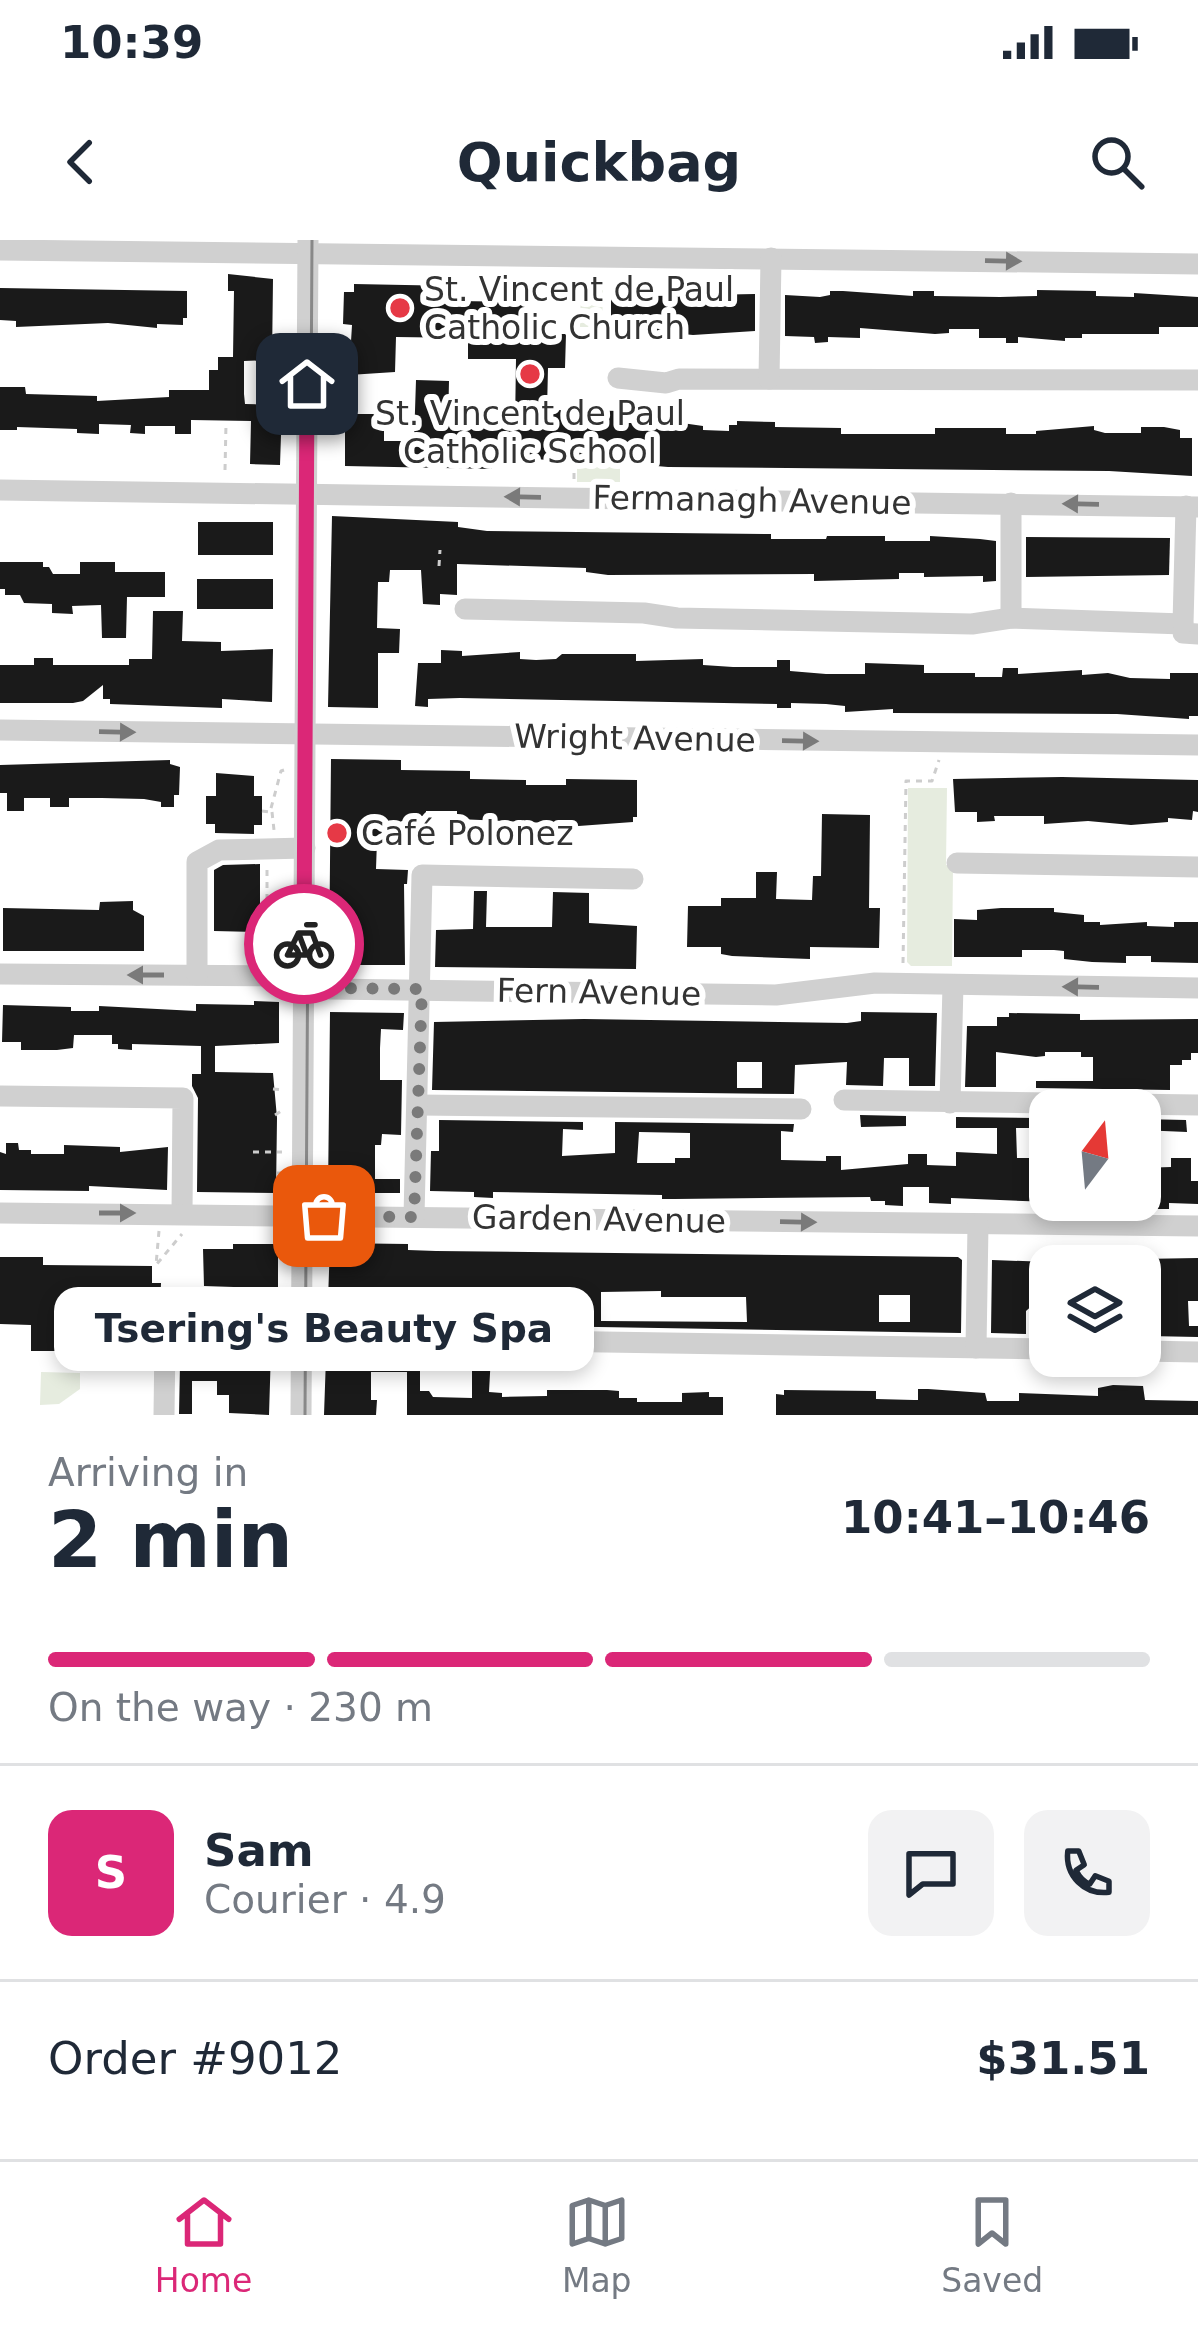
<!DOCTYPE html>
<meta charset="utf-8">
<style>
:root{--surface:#fff;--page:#f2f2f3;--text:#1f2937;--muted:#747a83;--line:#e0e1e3;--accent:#db2777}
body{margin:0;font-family:"DejaVu Sans",sans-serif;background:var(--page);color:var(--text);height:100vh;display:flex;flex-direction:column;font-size:45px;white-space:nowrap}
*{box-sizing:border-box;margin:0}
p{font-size:39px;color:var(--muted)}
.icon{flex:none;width:66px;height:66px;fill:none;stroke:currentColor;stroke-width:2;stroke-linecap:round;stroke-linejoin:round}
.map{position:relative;height:1175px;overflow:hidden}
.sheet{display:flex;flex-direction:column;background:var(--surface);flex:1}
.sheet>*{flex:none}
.needle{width:78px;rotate:16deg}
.fabs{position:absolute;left:1029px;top:849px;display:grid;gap:24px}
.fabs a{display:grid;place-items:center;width:132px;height:132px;border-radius:24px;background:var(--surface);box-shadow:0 6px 18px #0003;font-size:60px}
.pin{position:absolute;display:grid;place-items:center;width:102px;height:102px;color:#fff;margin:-51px;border-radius:24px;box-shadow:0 6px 18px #0006}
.courier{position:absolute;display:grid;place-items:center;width:120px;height:120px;margin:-60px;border:9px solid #db2777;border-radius:50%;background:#fff;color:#222;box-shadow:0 3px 15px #0007}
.bubble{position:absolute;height:84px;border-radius:24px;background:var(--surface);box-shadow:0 6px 18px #0003;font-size:39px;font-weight:600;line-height:84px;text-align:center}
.summary em{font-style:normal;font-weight:600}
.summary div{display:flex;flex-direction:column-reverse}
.summary{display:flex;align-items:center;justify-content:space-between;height:204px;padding:0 48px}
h1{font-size:78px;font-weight:600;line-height:90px}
.bar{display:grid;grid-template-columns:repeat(4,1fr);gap:18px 12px;align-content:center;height:144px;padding:0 48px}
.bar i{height:15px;border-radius:9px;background:var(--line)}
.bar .selected{background:var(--accent)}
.bar p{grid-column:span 4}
.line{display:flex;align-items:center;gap:30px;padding:0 48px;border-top:3px solid var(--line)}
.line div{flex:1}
.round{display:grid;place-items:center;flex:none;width:126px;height:126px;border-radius:24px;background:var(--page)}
.status{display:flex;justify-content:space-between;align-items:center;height:84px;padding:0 60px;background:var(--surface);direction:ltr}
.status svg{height:33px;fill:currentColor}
header{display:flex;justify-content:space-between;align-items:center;height:156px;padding:0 48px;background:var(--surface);font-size:54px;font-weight:600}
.tab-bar{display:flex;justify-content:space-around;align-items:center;height:168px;border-top:3px solid var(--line);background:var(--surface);font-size:33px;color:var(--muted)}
.tab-bar a{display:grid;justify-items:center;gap:6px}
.tab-bar .selected{color:var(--accent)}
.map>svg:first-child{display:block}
</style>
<div class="status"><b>10:39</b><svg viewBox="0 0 49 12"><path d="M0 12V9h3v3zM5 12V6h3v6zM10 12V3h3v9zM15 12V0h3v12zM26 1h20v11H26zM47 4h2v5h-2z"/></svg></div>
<header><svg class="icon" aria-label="back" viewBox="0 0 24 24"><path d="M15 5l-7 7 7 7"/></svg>Quickbag<svg class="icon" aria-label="search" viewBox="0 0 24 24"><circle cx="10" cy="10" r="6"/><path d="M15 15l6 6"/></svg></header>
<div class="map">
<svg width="1198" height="1175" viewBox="0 0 1198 1175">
<rect width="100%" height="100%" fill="#fff"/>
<g fill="#e6ecdf">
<polygon points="581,49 603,49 602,87 580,87"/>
<polygon points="596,222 620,223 620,242 577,242 577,226"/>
<polygon points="908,548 947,548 946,625 953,626 952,726 911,726 907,722"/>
<polygon points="41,1132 80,1133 80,1149 59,1164 40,1165"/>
</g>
<g fill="#1a1a1a" fill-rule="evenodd">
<polygon points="228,34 273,39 272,120 244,121 244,154 245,164 282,165 280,225 250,224 251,181 191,180 191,194 175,194 175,186 145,186 145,194 130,193 131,185 99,184 99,194 77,193 77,189 17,187 17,190 0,190 0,147 25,147 26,154 97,156 97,161 169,157 169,150 209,150 209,130 218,130 218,117 233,117 234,51 228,51"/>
<polygon points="354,44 456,46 456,61 527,62 527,94 566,94 565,128 548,128 547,170 625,171 625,183 682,183 703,186 703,190 729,191 729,185 737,185 737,181 775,182 775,187 841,188 841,194 935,194 935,188 1006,188 1006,194 1036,194 1036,191 1094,186 1094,190 1105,193 1141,193 1141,187 1164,187 1180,190 1180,198 1192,198 1192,236 1109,231 668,227 645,225 645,212 619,211 619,221 546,220 520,217 520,209 492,208 492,229 345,226 345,174 384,174 384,201 414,201 416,140 449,141 448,184 515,186 516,119 468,119 468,98 396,97 395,132 349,135 352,85 343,84 344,52 354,52"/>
<polygon points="0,48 187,51 187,78 183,78 183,85 157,84 157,88 108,83 16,87 16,81 0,80"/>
<polygon points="1037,50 1096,51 1096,56 1134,57 1134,53 1198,57 1198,87 1159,87 1159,94 1082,94 1082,98 1065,98 1065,101 1018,97 1018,103 1006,103 1006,98 979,98 979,89 949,89 949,93 935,94 860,88 860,98 828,97 828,102 815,103 814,97 785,96 785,55 820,57 830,55 830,51 843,51 913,56 913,51 934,51 934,56 1000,57 1037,56"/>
<polygon points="623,51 653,56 755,54 755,91 693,95 611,87 611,56 623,55"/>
<polygon points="332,276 458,282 458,287 487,291 771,294 771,299 826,299 827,296 885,296 885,301 930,301 930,296 980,299 996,301 996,341 983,342 983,336 924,337 924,333 899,333 899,339 814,341 814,334 608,335 586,332 586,328 457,324 457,355 440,354 440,365 423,364 421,330 390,330 389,342 378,342 377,388 400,389 399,413 378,413 378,468 328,467"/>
<rect x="198" y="282" width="75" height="33"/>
<polygon points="1026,297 1170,298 1169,335 1026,337"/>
<polygon points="0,322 43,322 43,327 49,327 53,334 80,334 80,322 115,322 115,332 165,332 165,357 127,357 126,398 102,398 101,365 72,366 73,374 52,373 52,364 24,363 20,355 5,355 5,349 0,349"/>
<rect x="197" y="339" width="76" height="30"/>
<polygon points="153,371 183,371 182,401 221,402 221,411 273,409 272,462 222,459 222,468 110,464 110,459 103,459 103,445 83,461 73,463 0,463 0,425 34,425 34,418 53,418 53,425 129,425 129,419 152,419"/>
<polygon points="441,410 462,411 462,416 520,412 520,419 536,420 556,419 562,414 636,414 636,421 703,419 703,425 733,427 777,427 777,420 790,420 790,431 826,434 865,434 865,423 924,425 924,433 975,433 975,437 1002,437 1003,428 1018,428 1018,434 1082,430 1082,435 1108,433 1130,438 1170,439 1170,433 1198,433 1198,476 1189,476 1189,479 1117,474 893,473 893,469 845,472 845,466 826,464 791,463 791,468 777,468 777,464 460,458 428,459 428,467 415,466 418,423 441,423"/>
<polygon points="331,519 401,520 401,530 470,531 470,539 526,540 526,545 566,545 566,539 637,540 637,577 633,577 633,582 565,587 565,607 548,607 548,583 457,579 457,571 426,571 426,576 410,576 410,601 377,600 376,629 408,630 407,644 404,644 405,725 329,725"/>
<polygon points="170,520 170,524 180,527 179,555 174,555 174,567 161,567 161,562 144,559 102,558 69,558 69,567 50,567 50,558 24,558 24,571 7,571 7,553 0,553 0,525"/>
<polygon points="216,533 254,536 254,556 262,556 262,585 254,585 254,594 215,593 215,584 206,584 206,556 216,556"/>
<polygon points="1062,537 1198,540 1198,572 1193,571 1192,580 1168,578 1168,582 1131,585 1088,581 1044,584 1044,576 994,576 995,581 977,582 977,572 955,572 953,539"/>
<polygon points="822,574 870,575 869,668 880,668 879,708 810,707 810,719 732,716 721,714 721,707 687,707 688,666 721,666 721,658 756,658 756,632 777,632 776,659 812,660 813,636 821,636"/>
<polygon points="260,624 260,692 214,691 214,630 223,625"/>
<polygon points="474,651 487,651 486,687 552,687 553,652 589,653 589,683 637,686 636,729 435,727 436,690 473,689"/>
<polygon points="133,661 133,670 144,676 144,711 3,711 3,668 99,670 100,662"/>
<polygon points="1001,668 1054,668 1054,672 1084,675 1084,682 1100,682 1100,685 1147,682 1147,686 1174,687 1174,682 1198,682 1198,723 1151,722 1151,716 1126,716 1126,723 1092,722 1064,719 1064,711 1054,710 1022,710 1022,717 954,717 954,679 977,680 977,670"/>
<polygon points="254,761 279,762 279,803 215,806 215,832 273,833 277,878 276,953 197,952 198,858 192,846 192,834 201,834 201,806 132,804 132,810 118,809 118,804 112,804 112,795 74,795 73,808 57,810 21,810 21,802 2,802 3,765 71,767 71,771 99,771 99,766 196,771 196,764 254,765"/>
<polygon points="330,772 404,773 403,790 381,789 380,808 380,840 402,840 401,895 382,894 381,905 375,905 375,939 400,939 400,953 328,953"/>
<path d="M 861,772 L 937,773 L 935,846 L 909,846 L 909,818 L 884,818 L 883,846 L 846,845 L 847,822 L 795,825 L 794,854 L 432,850 L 434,782 L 584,779 L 847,783 L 861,781 ZM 737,822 L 762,822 L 762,848 L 737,848 Z"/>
<polygon points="1009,773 1080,774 1080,780 1198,779 1198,813 1191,813 1191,820 1182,820 1182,825 1170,825 1170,850 1036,848 1036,841 1093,841 1093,817 1081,817 1081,812 1045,812 1045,816 1036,817 996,812 996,847 965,847 967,786 997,786 997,777 1009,777"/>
<polygon points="860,875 906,876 906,886 861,887"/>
<path d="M 956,877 L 1037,878 L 1036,888 L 1016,888 L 1017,918 L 1050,918 L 1050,962 L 951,958 L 951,964 L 929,963 L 929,947 L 903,947 L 903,966 L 885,965 L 885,961 L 871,961 L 870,957 L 675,959 L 662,959 L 662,955 L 493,952 L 493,958 L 474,957 L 474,952 L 430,951 L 431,911 L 439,911 L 439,880 L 583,882 L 583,890 L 563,889 L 562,916 L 615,913 L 615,882 L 794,884 L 793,892 L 781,891 L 781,920 L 826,921 L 826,916 L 841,916 L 841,930 L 908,924 L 908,914 L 927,914 L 927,925 L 956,926 L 956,912 L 997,914 L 997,888 L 956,888 ZM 639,892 L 690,893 L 690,918 L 675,918 L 675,923 L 637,923 Z"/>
<polygon points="1140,879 1186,880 1187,892 1140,890"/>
<polygon points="6,903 18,903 19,910 31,910 31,914 64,914 64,905 120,907 120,912 168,907 167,950 89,946 89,951 0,950 0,912 6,914"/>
<polygon points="1171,918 1191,918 1191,941 1198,941 1198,964 1169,963 1169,969 1148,969 1148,964 1140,964 1140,928 1171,927"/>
<path d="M 330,1003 L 408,1004 L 408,1010 L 436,1011 L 958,1017 L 962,1020 L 961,1093 L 481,1085 L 470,1091 L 468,1106 L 475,1113 L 491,1115 L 489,1152 L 502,1153 L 502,1157 L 547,1156 L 547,1150 L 607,1150 L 619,1151 L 619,1158 L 637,1158 L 637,1162 L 682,1162 L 682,1153 L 709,1152 L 709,1157 L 723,1157 L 723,1175 L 407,1175 L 407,1132 L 371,1132 L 371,1160 L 377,1160 L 376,1175 L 324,1175 ZM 433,1047 L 466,1047 L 463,1102 L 437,1102 ZM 503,1049 L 541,1050 L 541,1075 L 502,1074 ZM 661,1051 L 661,1057 L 746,1057 L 747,1082 L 601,1081 L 601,1052 ZM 879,1055 L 910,1055 L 910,1082 L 879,1082 ZM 420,1127 L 472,1128 L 472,1158 L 433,1157 L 429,1151 L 420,1151 Z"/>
<polygon points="233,1004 278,1004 278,1052 266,1052 266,1048 204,1046 203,1009 233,1009"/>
<polygon points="0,1017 43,1017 43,1025 152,1026 152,1043 161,1043 160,1067 151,1067 151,1074 90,1073 90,1111 31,1111 31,1085 0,1084"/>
<polygon points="1198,1018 1198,1061 1188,1061 1189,1086 1198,1086 1198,1097 1148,1096 1148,1057 1140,1057 1140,1019"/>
<polygon points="992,1020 1050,1022 1050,1064 1035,1063 1026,1071 1026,1094 991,1093"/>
<polygon points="218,1076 272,1077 269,1175 229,1173 229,1155 217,1155 217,1141 192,1141 192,1174 179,1174 180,1124 217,1124"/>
<polygon points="1113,1145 1143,1146 1145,1160 1198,1161 1198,1175 776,1175 776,1154 784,1155 784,1150 876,1151 876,1159 914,1160 918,1160 918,1149 928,1149 985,1153 987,1161 1019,1161 1019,1153 1098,1156 1098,1148"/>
</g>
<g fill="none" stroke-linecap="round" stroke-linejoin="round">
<g stroke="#cdcdcd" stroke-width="3" stroke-dasharray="6 6" stroke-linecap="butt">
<polyline points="225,230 226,184"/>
<polyline points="574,239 574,220"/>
<polyline points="439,326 440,310"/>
<polyline points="262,571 270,572 281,531 284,530"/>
<polyline points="272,572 274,590"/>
<polyline points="267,630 267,678"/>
<polyline points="272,664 278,665 278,654 284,654"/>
<polyline points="260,678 283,678"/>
<polyline points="903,723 906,541 932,541 939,520"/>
<polyline points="273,849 283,850"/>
<polyline points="275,875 283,870"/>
<polyline points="253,912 282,912"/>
<polyline points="277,933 282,933"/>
<polyline points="159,991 156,1025 182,994"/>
</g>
<g stroke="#d0d0d0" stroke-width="21">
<polyline points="0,10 1198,24"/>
<polyline points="618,138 666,143 679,139 1198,140"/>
<polyline points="769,139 771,18"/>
<polyline points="0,250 1198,267"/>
<polyline points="465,369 644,373 677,378 972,384 1011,378 1183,384 1183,393 1198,394"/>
<polyline points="1011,378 1011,263"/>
<polyline points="1183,384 1186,266"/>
<polyline points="0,490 1198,505"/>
<polyline points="957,623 1198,627"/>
<polyline points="0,734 284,736 330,749 776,755 875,743 1198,748"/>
<polyline points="197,735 197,622 219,610 305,608"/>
<polyline points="0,856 183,858 182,973"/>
<polyline points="844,860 1198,865"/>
<polyline points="950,863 953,745"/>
<polyline points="418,865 801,869"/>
<polyline points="0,973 1198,986"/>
<polyline points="414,977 422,635 633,639"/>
<polyline points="482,1100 1050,1109"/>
<polyline points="976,1108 978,985"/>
<polyline points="1140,1111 1198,1112"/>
<polyline points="164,1175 165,1099"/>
<polyline points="301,1175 308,0"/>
</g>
<polyline stroke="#888" stroke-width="3" points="305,1175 312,0"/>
</g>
<defs><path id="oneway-solid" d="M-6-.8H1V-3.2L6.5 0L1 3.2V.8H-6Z" transform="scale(3)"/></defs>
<g fill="#7a7a7a">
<use href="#oneway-solid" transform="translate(1003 21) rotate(1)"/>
<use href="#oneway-solid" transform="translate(523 257) rotate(-179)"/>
<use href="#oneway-solid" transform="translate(1081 264) rotate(-179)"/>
<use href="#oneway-solid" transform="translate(117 492) rotate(1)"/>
<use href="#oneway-solid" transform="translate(800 501) rotate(1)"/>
<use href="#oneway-solid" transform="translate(146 735) rotate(-180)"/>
<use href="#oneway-solid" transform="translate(1081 747) rotate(-179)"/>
<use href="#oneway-solid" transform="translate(117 973)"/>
<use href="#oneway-solid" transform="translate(798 982) rotate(1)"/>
</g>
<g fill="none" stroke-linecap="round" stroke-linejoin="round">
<polyline stroke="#7a7a7a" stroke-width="12" stroke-dasharray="0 21.6" points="304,704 304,743 330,748 422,749 414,977 324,976"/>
<polyline stroke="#db2777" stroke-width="15" points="304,704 307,144"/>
</g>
<g fill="#e63946" stroke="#fff" stroke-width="4.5">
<circle cx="400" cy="68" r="12"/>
<circle cx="530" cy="134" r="12"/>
<circle cx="337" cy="593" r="12"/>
</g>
<g text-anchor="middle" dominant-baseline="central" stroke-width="12" stroke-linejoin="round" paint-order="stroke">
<g font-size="33" fill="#333" stroke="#fff" text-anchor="start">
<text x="424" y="49">St. Vincent de Paul<tspan x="424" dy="38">Catholic Church</tspan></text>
<text x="530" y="173" text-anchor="middle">St. Vincent de Paul<tspan x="530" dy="38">Catholic School</tspan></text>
<text x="361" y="593">Café Polonez</text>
</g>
<g font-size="33" fill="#333" stroke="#fff">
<text transform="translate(752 260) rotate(1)">Fermanagh Avenue</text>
<text transform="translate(635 498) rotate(1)">Wright Avenue</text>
<text transform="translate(599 752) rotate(1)">Fern Avenue</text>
<text transform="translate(599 979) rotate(1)">Garden Avenue</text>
</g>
</g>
</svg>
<div class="fabs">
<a><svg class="needle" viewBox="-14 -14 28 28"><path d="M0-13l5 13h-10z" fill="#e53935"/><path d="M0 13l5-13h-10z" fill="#747a83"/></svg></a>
<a><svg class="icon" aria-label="layers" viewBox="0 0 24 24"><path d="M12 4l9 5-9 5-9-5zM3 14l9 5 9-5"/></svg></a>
</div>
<div class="pin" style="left:324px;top:976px;background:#ea580c"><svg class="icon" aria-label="bag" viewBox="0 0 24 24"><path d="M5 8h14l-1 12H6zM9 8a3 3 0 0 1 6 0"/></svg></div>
<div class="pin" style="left:307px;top:144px;background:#1f2937"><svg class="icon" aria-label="home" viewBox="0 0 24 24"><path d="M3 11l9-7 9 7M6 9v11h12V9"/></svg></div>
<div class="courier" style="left:304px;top:704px"><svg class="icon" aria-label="bike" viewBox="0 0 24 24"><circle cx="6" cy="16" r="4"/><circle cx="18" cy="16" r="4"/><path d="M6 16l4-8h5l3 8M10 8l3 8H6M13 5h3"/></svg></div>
<div class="bubble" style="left:54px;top:1047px;width:540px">Tsering's Beauty Spa</div>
</div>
<section class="sheet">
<div class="summary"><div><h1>2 min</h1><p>Arriving in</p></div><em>10:41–10:46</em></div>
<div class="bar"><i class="selected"></i><i class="selected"></i><i class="selected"></i><i></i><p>On the way · 230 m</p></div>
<div class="line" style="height:216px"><b class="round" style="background:var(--accent);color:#fff">S</b><div><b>Sam</b><p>Courier · 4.9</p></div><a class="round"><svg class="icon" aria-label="chat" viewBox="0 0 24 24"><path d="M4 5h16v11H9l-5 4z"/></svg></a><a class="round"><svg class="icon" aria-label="phone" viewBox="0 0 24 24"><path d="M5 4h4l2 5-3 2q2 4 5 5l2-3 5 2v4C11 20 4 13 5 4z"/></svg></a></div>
<div class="line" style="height:156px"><div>Order #9012</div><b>$31.51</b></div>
</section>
<nav class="tab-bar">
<a class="selected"><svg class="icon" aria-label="home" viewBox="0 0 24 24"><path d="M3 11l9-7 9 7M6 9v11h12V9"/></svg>Home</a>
<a><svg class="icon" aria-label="map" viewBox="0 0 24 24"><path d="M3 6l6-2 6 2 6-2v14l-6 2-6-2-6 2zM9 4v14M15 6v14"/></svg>Map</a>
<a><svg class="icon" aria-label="saved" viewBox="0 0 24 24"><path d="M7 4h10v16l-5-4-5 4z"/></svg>Saved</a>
</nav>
